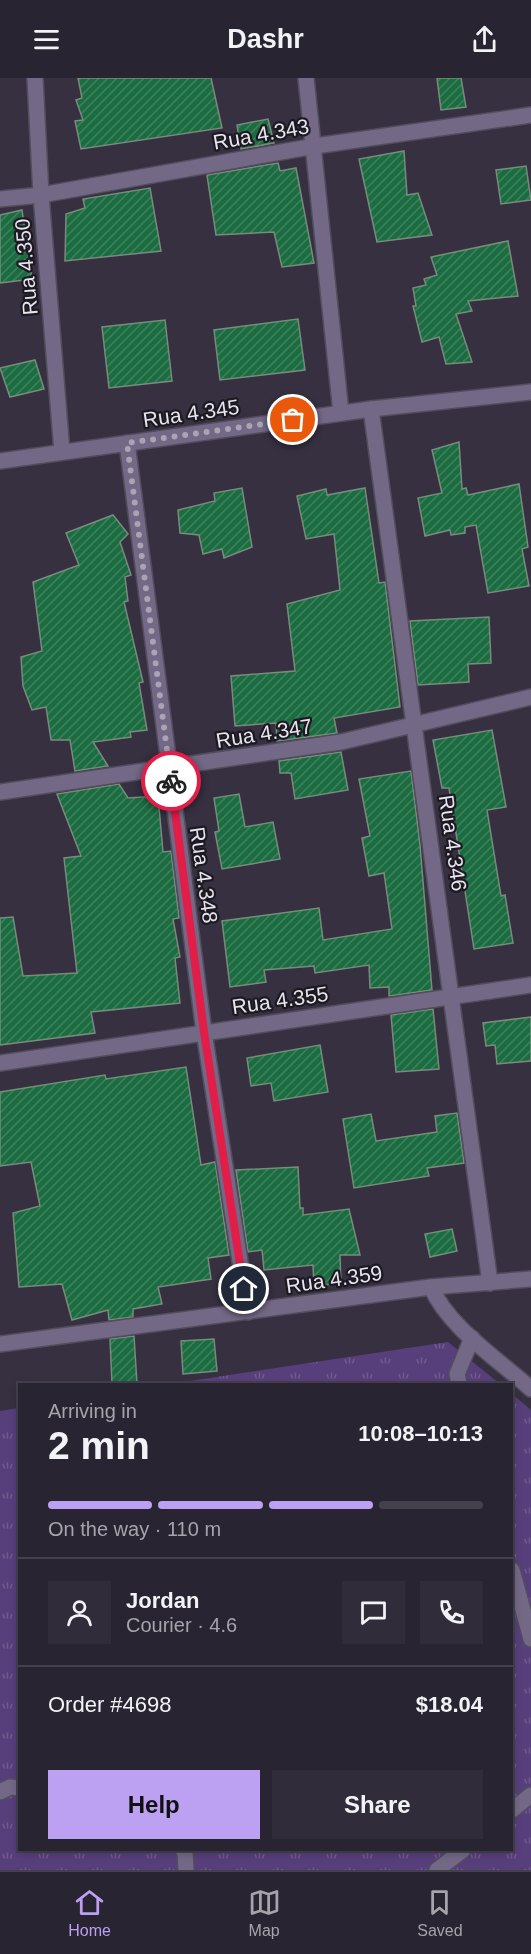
<!DOCTYPE html>
<meta charset="utf-8">
<style>
:root{--surface:#282431;--page:#302c39;--text:#f1f3f6;--muted:#a5a4ab;--line:#44414d;--accent:#bca0f2}
body{margin:0;font-family:Arial,sans-serif;background:var(--page);color:var(--text);height:100vh;display:flex;flex-direction:column;font-size:22px;white-space:nowrap}
*{box-sizing:border-box;margin:0}
p{font-size:20px;color:var(--muted)}
.icon{flex:none;width:33px;height:33px;fill:none;stroke:currentColor;stroke-width:2;stroke-linecap:round;stroke-linejoin:round}
.map{position:relative;flex:1;overflow:hidden}
.details{position:absolute;left:18px;top:1305px;width:495px;height:468px;display:flex;flex-direction:column;background:var(--surface);border-radius:0px;box-shadow:0 3px 9px #0003,0 0 0 2px var(--line)}
.details>*{flex:none}
.pin{position:absolute;display:grid;place-items:center;width:51px;height:51px;color:#fff;margin:-26px;border:3px solid #fff;border-radius:50%;box-shadow:0 2px 6px #0007}
.courier{position:absolute;display:grid;place-items:center;width:60px;height:60px;margin:-30px;border:4px solid #e11d48;border-radius:50%;background:#fff;color:#222;box-shadow:0 2px 8px #0007}
.overview em{font-style:normal;font-weight:700}
.overview div{display:flex;flex-direction:column-reverse}
.overview{display:flex;align-items:center;justify-content:space-between;height:102px;padding:0 30px}
h1{font-size:39px;font-weight:700;line-height:45px}
.bar{display:grid;grid-template-columns:repeat(4,1fr);gap:9px 6px;align-content:center;height:72px;padding:0 30px}
.bar i{height:8px;border-radius:4px;background:var(--line)}
.bar .selected{background:var(--accent)}
.bar p{grid-column:span 4}
.line{display:flex;align-items:center;gap:15px;padding:0 30px;border-top:2px solid var(--line)}
.line div{flex:1}
.round{display:grid;place-items:center;flex:none;width:63px;height:63px;border-radius:0px;background:var(--page)}
.action{display:flex;gap:12px;margin-top:auto;padding:12px 30px}
.action a{flex:1;height:69px;border-radius:0px;background:var(--accent);color:#111;font-size:24px;font-weight:700;line-height:69px;text-align:center}
.action a+a{background:var(--page);color:var(--text)}
header{display:flex;justify-content:space-between;align-items:center;height:78px;padding:0 30px;background:var(--surface);font-size:27px;font-weight:700}
.menu{display:flex;justify-content:space-around;align-items:center;height:84px;border-top:2px solid var(--line);background:var(--surface);font-size:16px;color:var(--muted)}
.menu a{display:grid;justify-items:center;gap:3px}
.menu .selected{color:var(--accent)}
.map>svg:first-child{display:block}
</style>
<header><svg class="icon" aria-label="menu" viewBox="0 0 24 24"><path d="M4 6h16M4 12h16M4 18h16"/></svg>Dashr<svg class="icon" aria-label="share" viewBox="0 0 24 24"><path d="M12 15V3M7 8l5-5 5 5M5 13v7h14v-7"/></svg></header>
<div class="map">
<svg width="531" height="1792" viewBox="0 0 531 1792">
<defs>
<pattern id="grass-tufts" width="24" height="20" patternUnits="userSpaceOnUse" patternTransform="scale(1.5)"><rect width="24" height="20" fill="#573f7b"/><path d="M3 7l-1-3M5 7V3M7 7l1-3M15 17l-1-3M17 17v-4M19 17l1-3" fill="none" stroke="#6f5b8e"/></pattern>
<pattern id="building-hatch" width="6" height="6" patternUnits="userSpaceOnUse" patternTransform="scale(1.5)"><rect width="6" height="6" fill="#1c6c41"/><path d="M-1 1l2-2M0 6l6-6M5 7l2-2" fill="none" stroke="#3d815d"/></pattern>
</defs>
<rect width="100%" height="100%" fill="#363041"/>
<g fill="url(#grass-tufts)">
<polygon points="448,1264 500,1306 170,1306"/>
<polygon points="512,1316 531,1332 531,1792 0,1792 0,1333 19,1330 20,1772 512,1772"/>
</g>
<g fill="url(#building-hatch)" stroke="#778c7d" stroke-width="1.5">
<polygon points="78,0 211,0 222,50 81,71 75,43 83,42 76,22 82,20"/>
<polygon points="437,0 461,0 466,29 441,32"/>
<polygon points="268,41 274,65 241,71 237,47"/>
<polygon points="404,73 407,117 418,115 432,157 377,164 359,81"/>
<polygon points="278,85 280,93 296,90 314,185 282,189 274,154 216,157 207,97"/>
<polygon points="526,88 531,122 501,126 496,92"/>
<polygon points="150,110 161,173 65,183 66,136 85,130 83,121"/>
<polygon points="22,132 32,201 0,205 0,137"/>
<polygon points="508,163 518,218 468,223 472,233 456,236 472,284 446,286 439,259 422,264 413,228 416,228 413,210 426,207 424,201 437,197 431,179"/>
<polygon points="298,241 305,292 220,302 214,252"/>
<polygon points="165,242 172,303 109,310 102,249"/>
<polygon points="35,282 44,311 10,319 0,290"/>
<polygon points="459,364 462,411 466,410 468,417 519,406 528,469 522,471 529,508 488,515 476,447 465,449 465,455 451,457 450,452 425,458 418,420 442,415 432,372"/>
<polygon points="242,410 252,469 224,480 222,471 203,476 199,457 180,455 178,432 215,423 214,415"/>
<polygon points="365,410 379,505 385,504 400,629 334,640 337,655 277,663 276,645 235,648 231,598 295,593 287,526 340,512 334,456 306,461 297,418 326,411 327,417"/>
<polygon points="113,437 128,456 120,464 131,497 125,499 128,523 124,524 143,604 139,605 147,652 130,654 131,659 93,664 108,688 75,693 70,662 51,662 46,629 32,632 23,608 21,579 42,573 33,504 79,487 66,455"/>
<polygon points="489,539 491,585 468,586 469,604 418,607 410,543"/>
<polygon points="492,652 506,729 487,732 501,818 505,817 513,865 474,871 449,710 442,710 433,662"/>
<polygon points="341,674 348,712 295,721 291,695 280,695 279,683"/>
<polygon points="411,693 420,767 432,912 389,918 389,909 370,910 369,887 315,895 314,888 264,892 266,904 230,909 222,843 319,830 323,862 392,851 384,795 369,798 362,760 370,758 359,701"/>
<polygon points="119,706 128,720 158,718 163,774 171,773 179,840 173,841 180,879 175,880 180,925 91,934 95,955 0,967 0,840 13,839 23,898 77,895 64,780 81,778 57,716"/>
<polygon points="239,716 245,749 273,744 280,781 222,791 215,754 219,753 214,720"/>
<polygon points="433,931 439,991 396,994 391,937"/>
<polygon points="531,939 531,983 497,986 495,967 486,968 483,945"/>
<polygon points="320,967 328,1014 274,1023 271,1005 251,1008 247,980"/>
<polygon points="186,989 201,1087 215,1084 229,1177 208,1180 211,1201 158,1209 162,1226 133,1231 133,1239 109,1242 108,1232 72,1242 62,1206 19,1209 13,1135 40,1128 31,1084 0,1088 0,1014 105,997 106,1001"/>
<polygon points="457,1035 464,1085 427,1090 429,1098 354,1110 343,1041 371,1036 376,1063 437,1054 435,1038"/>
<polygon points="298,1089 300,1130 303,1130 303,1137 349,1131 360,1177 340,1177 341,1206 314,1207 313,1187 264,1192 262,1172 248,1174 236,1092"/>
<polygon points="452,1151 457,1173 430,1179 425,1156"/>
<polygon points="134,1258 137,1306 112,1306 110,1261"/>
<polygon points="214,1261 217,1293 183,1296 181,1263"/>
</g>
<g fill="none" stroke-linecap="round" stroke-linejoin="round">
<g stroke="#524d5d" stroke-width="18">
<g id="minor">
<polyline points="35,0 41,117 62,374"/>
<polyline points="306,0 341,335"/>
<polyline points="0,121 41,117 315,68 531,37"/>
<polyline points="371,331 490,1205"/>
<polyline points="127,365 204,954 248,1234"/>
<polyline points="0,383 371,331 531,314"/>
<polyline points="0,714 341,664 531,619"/>
<polyline points="0,985 531,907"/>
<path d="M 431,1209 C 449,1250 498,1281 531,1311"/>
<polyline points="0,1266 431,1209 531,1201"/>
<polyline points="459,1306 457,1296 472,1260"/>
<polyline points="512,1492 531,1561"/>
<polyline points="0,1714 10,1709 20,1710"/>
<polyline points="512,1732 531,1717"/>
<polyline points="183,1772 185,1773 186,1792"/>
<polyline points="437,1792 463,1772"/>
</g>
</g>
<use href="#minor" stroke="#736886" stroke-width="15"/>
</g>
<g fill="none" stroke-linecap="round" stroke-linejoin="round">
<polyline stroke="#a9a4b2" stroke-width="6" stroke-dasharray="0 10.8" points="171,703 127,365 293,342"/>
<polyline stroke="#e11d48" stroke-width="8" points="171,703 204,954 244,1211"/>
</g>
<g text-anchor="middle" dominant-baseline="central" stroke-width="4.5" stroke-linejoin="round" paint-order="stroke">
<g font-size="21" fill="#e7e3ef" stroke="#1c1921">
<text transform="translate(261 56) rotate(-10)">Rua 4.343</text>
<text transform="translate(26 189) rotate(-95)">Rua 4.350</text>
<text transform="translate(191 335) rotate(-8)">Rua 4.345</text>
<text transform="translate(264 655) rotate(-9)">Rua 4.347</text>
<text transform="translate(453 765) rotate(82)">Rua 4.346</text>
<text transform="translate(204 797) rotate(82)">Rua 4.348</text>
<text transform="translate(280 922) rotate(-8)">Rua 4.355</text>
<text transform="translate(334 1201) rotate(-8)">Rua 4.359</text>
</g>
</g>
</svg>
<div class="pin" style="left:293px;top:342px;background:#ea580c"><svg class="icon" aria-label="bag" viewBox="0 0 24 24"><path d="M5 8h14l-1 12H6zM9 8a3 3 0 0 1 6 0"/></svg></div>
<div class="pin" style="left:244px;top:1211px;background:#1f2937"><svg class="icon" aria-label="home" viewBox="0 0 24 24"><path d="M3 11l9-7 9 7M6 9v11h12V9"/></svg></div>
<div class="courier" style="left:171px;top:703px"><svg class="icon" aria-label="bike" viewBox="0 0 24 24"><circle cx="6" cy="16" r="4"/><circle cx="18" cy="16" r="4"/><path d="M6 16l4-8h5l3 8M10 8l3 8H6M13 5h3"/></svg></div>
<section class="details">
<div class="overview"><div><h1>2 min</h1><p>Arriving in</p></div><em>10:08–10:13</em></div>
<div class="bar"><i class="selected"></i><i class="selected"></i><i class="selected"></i><i></i><p>On the way · 110 m</p></div>
<div class="line" style="height:108px"><a class="round"><svg class="icon" aria-label="person" viewBox="0 0 24 24"><circle cx="12" cy="8" r="4"/><path d="M4 21q1-7 8-7t8 7"/></svg></a><div><b>Jordan</b><p>Courier · 4.6</p></div><a class="round"><svg class="icon" aria-label="chat" viewBox="0 0 24 24"><path d="M4 5h16v11H9l-5 4z"/></svg></a><a class="round"><svg class="icon" aria-label="phone" viewBox="0 0 24 24"><path d="M5 4h4l2 5-3 2q2 4 5 5l2-3 5 2v4C11 20 4 13 5 4z"/></svg></a></div>
<div class="line" style="height:78px"><div>Order #4698</div><b>$18.04</b></div>
<div class="action"><a>Help</a><a>Share</a></div>
</section>
</div>
<nav class="menu">
<a class="selected"><svg class="icon" aria-label="home" viewBox="0 0 24 24"><path d="M3 11l9-7 9 7M6 9v11h12V9"/></svg>Home</a>
<a><svg class="icon" aria-label="map" viewBox="0 0 24 24"><path d="M3 6l6-2 6 2 6-2v14l-6 2-6-2-6 2zM9 4v14M15 6v14"/></svg>Map</a>
<a><svg class="icon" aria-label="saved" viewBox="0 0 24 24"><path d="M7 4h10v16l-5-4-5 4z"/></svg>Saved</a>
</nav>
